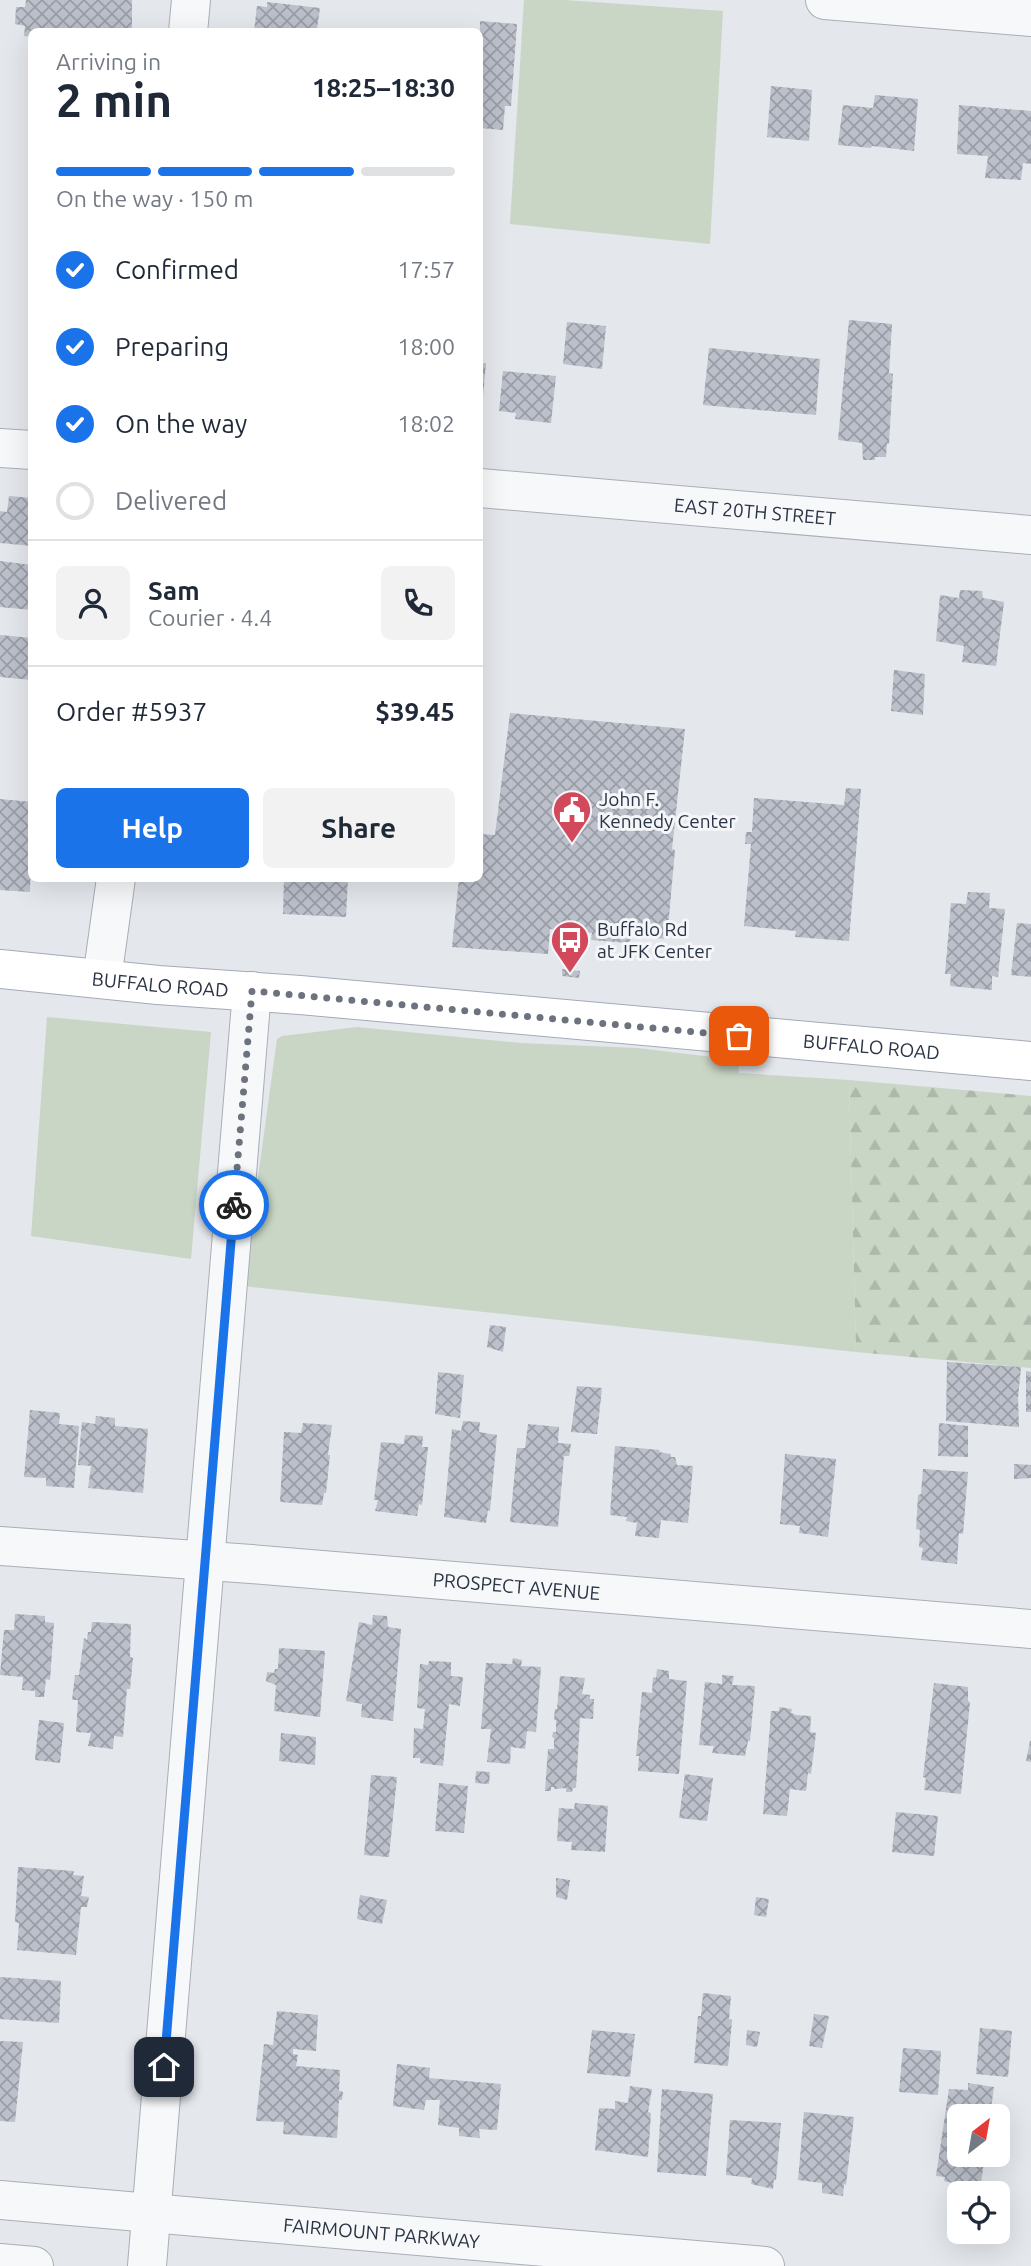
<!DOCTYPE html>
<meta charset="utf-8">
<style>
:root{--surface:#fff;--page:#f2f2f3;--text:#1f2937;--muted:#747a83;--line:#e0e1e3;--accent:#1a73e8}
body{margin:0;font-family:Ubuntu,sans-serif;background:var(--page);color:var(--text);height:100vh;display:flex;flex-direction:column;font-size:26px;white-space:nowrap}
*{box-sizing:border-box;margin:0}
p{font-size:23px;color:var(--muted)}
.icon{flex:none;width:38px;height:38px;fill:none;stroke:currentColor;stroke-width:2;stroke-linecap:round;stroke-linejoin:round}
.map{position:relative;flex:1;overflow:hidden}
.panel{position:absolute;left:28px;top:28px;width:455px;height:854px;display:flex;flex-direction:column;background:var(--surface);border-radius:10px;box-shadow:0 7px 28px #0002}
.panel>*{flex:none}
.needle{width:46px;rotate:31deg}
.fabs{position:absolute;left:947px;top:2104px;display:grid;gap:14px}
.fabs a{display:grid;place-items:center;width:63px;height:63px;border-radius:10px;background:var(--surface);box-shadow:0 7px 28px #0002;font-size:35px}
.pin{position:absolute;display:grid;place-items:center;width:60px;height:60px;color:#fff;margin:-30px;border-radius:14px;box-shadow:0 4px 10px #0006}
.courier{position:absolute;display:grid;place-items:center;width:70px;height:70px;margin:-35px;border:5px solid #1a73e8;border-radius:50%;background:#fff;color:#222;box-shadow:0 2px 9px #0007}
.headline em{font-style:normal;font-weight:700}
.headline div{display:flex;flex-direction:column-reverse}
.headline{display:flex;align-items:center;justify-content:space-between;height:119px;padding:0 28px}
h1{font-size:46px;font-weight:700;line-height:52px}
.bar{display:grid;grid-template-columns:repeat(4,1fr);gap:10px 7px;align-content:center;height:84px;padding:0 28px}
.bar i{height:9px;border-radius:5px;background:var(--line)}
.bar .on{background:var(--accent)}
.bar p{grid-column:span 4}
.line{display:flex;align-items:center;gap:18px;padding:0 28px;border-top:2px solid var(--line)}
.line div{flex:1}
.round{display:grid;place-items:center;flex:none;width:74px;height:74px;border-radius:10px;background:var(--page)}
ol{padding:0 28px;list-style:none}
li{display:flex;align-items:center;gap:21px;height:77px}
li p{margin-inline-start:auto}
li .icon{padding:7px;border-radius:50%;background:var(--accent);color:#fff;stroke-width:4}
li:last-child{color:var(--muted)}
li i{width:38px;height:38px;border:4px solid var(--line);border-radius:50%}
.button{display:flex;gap:14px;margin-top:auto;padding:14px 28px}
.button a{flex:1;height:80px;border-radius:10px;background:var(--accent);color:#fff;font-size:28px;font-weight:700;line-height:80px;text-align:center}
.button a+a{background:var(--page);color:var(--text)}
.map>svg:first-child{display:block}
</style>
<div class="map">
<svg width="1031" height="2266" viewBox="0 0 1031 2266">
<defs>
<pattern id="forest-firs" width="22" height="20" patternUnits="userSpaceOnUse" patternTransform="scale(1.75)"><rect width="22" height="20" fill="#c9d6c5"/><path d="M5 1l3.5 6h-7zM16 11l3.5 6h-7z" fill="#adb8ab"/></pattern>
<pattern id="building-cross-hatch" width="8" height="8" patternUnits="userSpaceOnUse" patternTransform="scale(1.75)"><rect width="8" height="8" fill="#bbc0ca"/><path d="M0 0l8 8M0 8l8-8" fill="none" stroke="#989da6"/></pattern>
</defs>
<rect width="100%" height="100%" fill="#e4e7ec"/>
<g fill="#c9d6c5">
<polygon points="524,0 564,0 723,11 710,244 510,224"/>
<polygon points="47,1017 211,1032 191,1259 31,1236"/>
<polygon points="357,1027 521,1043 637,1048 738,1060 739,1073 849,1080 856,1352 243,1286 277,1039 282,1036"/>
</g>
<polygon fill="url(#forest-firs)" points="849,1080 1031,1096 1031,1368 856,1352"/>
<g fill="url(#building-cross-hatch)">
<polygon points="26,0 132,0 132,32 99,32 71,28 71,32 32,32 32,37 24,36 25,26 15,24 16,7 25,7"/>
<polygon points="267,2 320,8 317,29 326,32 254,32 257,6 267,7"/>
<polygon points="480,21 517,24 511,106 505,106 503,130 480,128"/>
<polygon points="771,86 812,90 809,141 767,137"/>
<polygon points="875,95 918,99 914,151 872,146 871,148 838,145 843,105 873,108"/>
<polygon points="959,105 1031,111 1031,164 1023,163 1021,180 985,178 988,156 957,154"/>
<polygon points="849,320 892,324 889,373 893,374 889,444 887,443 886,457 875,457 875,460 863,460 862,443 838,440"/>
<polygon points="567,322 606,326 602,369 563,364"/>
<polygon points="709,348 820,359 816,415 703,405"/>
<polygon points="480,363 486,363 481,419 480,419"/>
<polygon points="503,371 556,376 551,423 515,419 516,413 499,411"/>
<polygon points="9,496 32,498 32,546 0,543 0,511 7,512"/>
<polygon points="0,561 32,565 32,610 0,607"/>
<polygon points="960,590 982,591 983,598 1004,602 996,666 962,662 964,646 936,641 940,595 959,598"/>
<polygon points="0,635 32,638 32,680 0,677"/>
<polygon points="894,670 925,674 923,715 891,711"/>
<polygon points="510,713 685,729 672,849 675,850 667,939 631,936 630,943 591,940 592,933 550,929 548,954 452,947 459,878 480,878 480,834 495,835"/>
<polygon points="846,788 861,789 849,941 795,937 796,931 744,926 751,844 745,844 746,832 752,832 754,798 844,805"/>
<polygon points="0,799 32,802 30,892 0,890"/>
<polygon points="284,878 348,878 346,917 283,914"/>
<polygon points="968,892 990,893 989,908 1005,909 998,977 992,976 992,990 950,986 951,974 945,974 951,903 966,904"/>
<polygon points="1017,923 1031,924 1031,977 1011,975"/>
<polygon points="562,969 580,971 579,978 562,976"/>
<polygon points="490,1325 506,1327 503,1352 487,1347"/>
<polygon points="947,1362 1021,1367 1018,1398 1019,1427 946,1421"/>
<polygon points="1026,1371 1031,1372 1031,1412 1026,1412"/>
<polygon points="438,1372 464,1375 460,1418 435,1414"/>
<polygon points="577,1386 602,1388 597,1434 571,1432"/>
<polygon points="30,1410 60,1413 59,1424 79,1426 74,1488 46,1486 46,1478 24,1477"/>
<polygon points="96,1416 115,1418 115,1426 148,1429 143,1493 88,1488 91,1466 78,1465 82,1422 95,1424"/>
<polygon points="463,1421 480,1422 479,1432 497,1435 490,1511 488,1510 486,1523 444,1517 452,1429 461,1431"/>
<polygon points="303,1423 332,1425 328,1455 330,1455 326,1493 324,1493 322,1505 280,1502 284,1432 301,1433"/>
<polygon points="939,1423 968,1426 968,1457 938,1456"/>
<polygon points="528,1424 559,1427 558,1443 571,1444 569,1456 564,1456 558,1527 510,1522 517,1448 525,1448"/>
<polygon points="405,1435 423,1436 422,1447 428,1447 422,1505 419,1504 417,1516 375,1511 378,1500 374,1500 381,1442 404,1444"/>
<polygon points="615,1446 660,1450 659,1452 670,1454 671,1457 675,1457 677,1465 693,1466 688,1523 661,1520 659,1538 635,1536 637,1523 626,1521 627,1517 610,1515"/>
<polygon points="785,1454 836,1459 828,1537 799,1533 800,1526 780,1524"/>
<polygon points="1014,1464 1031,1465 1031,1478 1014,1479"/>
<polygon points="923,1469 968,1472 963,1534 959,1533 957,1564 921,1560 923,1548 919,1547 920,1530 916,1529 918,1495 921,1494"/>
<polygon points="15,1614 45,1616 45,1622 54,1623 50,1680 46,1679 44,1697 35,1697 35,1691 22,1690 23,1677 0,1675 4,1630 14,1630"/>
<polygon points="373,1615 387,1616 388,1627 401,1629 393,1721 361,1717 362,1704 346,1701 359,1622 372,1625"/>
<polygon points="92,1622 131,1624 130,1657 133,1658 130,1689 127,1689 123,1737 114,1736 113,1749 88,1746 91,1733 76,1732 78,1700 72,1700 75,1675 79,1675 84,1638 87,1640 88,1632 91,1632"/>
<polygon points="279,1648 325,1651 320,1717 274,1711 276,1685 266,1681 267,1672 274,1673 275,1669 278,1669"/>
<polygon points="513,1658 522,1660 521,1666 541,1667 536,1732 527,1731 525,1749 511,1747 510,1764 487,1762 491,1729 481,1729 486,1663 512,1664"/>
<polygon points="429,1661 451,1662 451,1676 463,1677 460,1706 449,1704 443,1766 420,1763 420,1758 413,1758 414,1728 423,1729 425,1709 417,1708 420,1664 428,1665"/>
<polygon points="657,1669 669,1671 669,1679 687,1681 679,1774 638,1771 639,1756 636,1756 642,1692 652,1693 653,1677 656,1678"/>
<polygon points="722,1675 734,1676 732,1685 755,1686 750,1741 748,1741 745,1756 712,1753 714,1746 699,1745 705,1682 722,1684"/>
<polygon points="560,1676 585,1678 582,1694 590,1695 590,1699 594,1699 593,1719 580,1718 576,1788 573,1788 572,1792 566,1792 566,1788 554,1789 554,1787 551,1787 551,1791 545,1791 548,1749 554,1749 554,1738 552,1737 553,1732 556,1732 556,1720 554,1720 555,1709 557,1709"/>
<polygon points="934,1683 968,1687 968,1701 970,1702 961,1794 924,1790 926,1778 923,1777"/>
<polygon points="779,1707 792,1709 791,1713 796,1715 811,1716 810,1732 816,1733 811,1774 808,1773 806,1791 790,1789 787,1816 763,1814 771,1711 779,1711"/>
<polygon points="39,1720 64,1723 60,1763 35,1760"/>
<polygon points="281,1733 316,1737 315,1765 279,1761"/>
<polygon points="1030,1741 1031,1741 1031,1762 1026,1761"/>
<polygon points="476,1771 490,1772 489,1784 475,1783"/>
<polygon points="685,1774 713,1778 707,1821 679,1818"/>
<polygon points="371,1775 397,1777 389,1857 364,1855"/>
<polygon points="439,1783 468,1786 464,1833 435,1831"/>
<polygon points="575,1803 608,1806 605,1852 571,1850 572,1842 557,1841 559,1808 574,1809"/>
<polygon points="896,1812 938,1816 934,1856 892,1852"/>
<polygon points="18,1867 74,1871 73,1875 84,1876 81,1896 89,1897 87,1907 81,1907 76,1955 17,1950 19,1923 15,1922"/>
<polygon points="556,1878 570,1880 567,1900 556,1897"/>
<polygon points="360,1895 387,1900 382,1924 357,1919"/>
<polygon points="756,1897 769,1899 766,1917 754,1915"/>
<polygon points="0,1977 61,1981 59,2023 0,2019"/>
<polygon points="703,1993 731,1996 729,2019 732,2020 728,2066 694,2063 698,2016 701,2016"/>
<polygon points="277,2011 318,2015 316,2051 293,2049 293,2054 298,2055 296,2066 340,2070 339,2091 343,2092 342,2100 339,2100 337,2138 283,2134 284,2122 256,2121 264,2044 273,2045"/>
<polygon points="814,2014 829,2016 822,2048 809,2046"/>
<polygon points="980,2028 1012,2031 1008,2077 976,2074"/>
<polygon points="592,2030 635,2034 630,2077 587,2073"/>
<polygon points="747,2030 760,2032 757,2047 746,2045"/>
<polygon points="0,2041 23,2042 15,2122 0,2121"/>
<polygon points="903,2048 941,2051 938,2095 899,2092"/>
<polygon points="397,2064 430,2068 429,2078 501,2084 497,2130 479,2129 480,2138 459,2136 459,2128 438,2125 440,2100 426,2100 424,2110 393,2106"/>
<polygon points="968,2083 994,2087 990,2116 959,2116 959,2154 985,2154 981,2183 962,2181 962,2185 944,2181 945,2177 936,2176 949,2089 968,2090"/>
<polygon points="630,2086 652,2089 648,2112 651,2113 648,2157 595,2150 599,2108 615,2109 615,2101 628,2103"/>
<polygon points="662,2089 713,2094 706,2176 657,2172"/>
<polygon points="804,2112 854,2117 846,2185 844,2184 843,2196 822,2193 822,2183 798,2180"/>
<polygon points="730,2120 781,2123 776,2180 774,2179 773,2189 751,2184 752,2178 726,2175"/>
</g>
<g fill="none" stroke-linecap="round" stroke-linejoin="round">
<g stroke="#a9aeb7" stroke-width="40">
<g id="minor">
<polyline points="825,0 1031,17"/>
<polyline points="188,32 191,0"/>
<polyline points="0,448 32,450"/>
<path id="s1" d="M 480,488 L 1031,535"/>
<polyline points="102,979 116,878"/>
<path id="s2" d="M 0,1546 L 251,1564 L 1031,1629"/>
<path id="s3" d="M 0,2200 L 765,2266"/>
<polyline points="0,2263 34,2266"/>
<polyline points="147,2266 252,991"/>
</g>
</g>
<g stroke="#a3abb8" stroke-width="40">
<g id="major">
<path id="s4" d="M 0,969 L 158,985 L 300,995 L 1031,1061"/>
</g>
</g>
<use href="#minor" stroke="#f7f8fa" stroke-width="38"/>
<use href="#major" stroke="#fff" stroke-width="38"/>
</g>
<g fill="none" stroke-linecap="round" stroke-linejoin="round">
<polyline stroke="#6c737f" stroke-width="7" stroke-dasharray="0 12.6" points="234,1205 252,991 739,1036"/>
<polyline stroke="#1a73e8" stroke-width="9" points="164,2067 234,1205"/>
</g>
<defs>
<g id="civic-pin" transform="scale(2.0125)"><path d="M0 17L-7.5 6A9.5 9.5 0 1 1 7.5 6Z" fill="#d1495b" stroke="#f4f6f9"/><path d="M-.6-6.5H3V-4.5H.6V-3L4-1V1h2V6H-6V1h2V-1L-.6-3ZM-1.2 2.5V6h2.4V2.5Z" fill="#fff"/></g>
<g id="bus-pin" transform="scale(2.0125)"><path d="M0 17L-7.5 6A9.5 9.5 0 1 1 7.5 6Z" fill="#d1495b" stroke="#f4f6f9"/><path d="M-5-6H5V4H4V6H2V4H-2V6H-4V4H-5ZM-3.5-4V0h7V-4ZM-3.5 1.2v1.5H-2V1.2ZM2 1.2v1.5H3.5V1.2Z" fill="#fff"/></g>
</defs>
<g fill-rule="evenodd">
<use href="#civic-pin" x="572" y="810"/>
<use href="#bus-pin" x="570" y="940"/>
</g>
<g text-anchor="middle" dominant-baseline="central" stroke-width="6" stroke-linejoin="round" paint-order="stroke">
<g font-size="19" fill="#2b3445" stroke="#f4f6f9">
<text stroke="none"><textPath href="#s1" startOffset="276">EAST 20TH STREET</textPath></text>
<text stroke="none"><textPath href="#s4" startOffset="161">BUFFALO ROAD</textPath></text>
<text stroke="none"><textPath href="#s4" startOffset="875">BUFFALO ROAD</textPath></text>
<text stroke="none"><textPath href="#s2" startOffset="518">PROSPECT AVENUE</textPath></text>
<text stroke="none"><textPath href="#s3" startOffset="383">FAIRMOUNT PARKWAY</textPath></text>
</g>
<g font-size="19" fill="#2b3445" stroke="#f4f6f9" text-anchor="start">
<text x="599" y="799">John F.<tspan x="599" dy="22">Kennedy Center</tspan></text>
<text x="597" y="929">Buffalo Rd<tspan x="597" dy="22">at JFK Center</tspan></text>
</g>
</g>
</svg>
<div class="fabs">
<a><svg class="needle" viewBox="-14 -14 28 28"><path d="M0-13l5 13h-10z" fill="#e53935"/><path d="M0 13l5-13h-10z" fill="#747a83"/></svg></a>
<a><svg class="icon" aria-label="locate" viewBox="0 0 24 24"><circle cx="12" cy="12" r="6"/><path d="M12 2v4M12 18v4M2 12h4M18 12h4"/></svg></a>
</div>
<div class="pin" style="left:739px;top:1036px;background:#ea580c"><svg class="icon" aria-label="bag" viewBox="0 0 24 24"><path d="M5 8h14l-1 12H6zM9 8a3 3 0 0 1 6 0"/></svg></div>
<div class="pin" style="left:164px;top:2067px;background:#1f2937"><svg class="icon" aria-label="home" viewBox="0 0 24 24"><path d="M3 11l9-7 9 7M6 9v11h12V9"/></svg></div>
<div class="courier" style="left:234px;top:1205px"><svg class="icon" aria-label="bike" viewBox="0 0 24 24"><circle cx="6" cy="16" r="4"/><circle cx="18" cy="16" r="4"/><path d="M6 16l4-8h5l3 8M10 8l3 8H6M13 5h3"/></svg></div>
<section class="panel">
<div class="headline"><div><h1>2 min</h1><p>Arriving in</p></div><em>18:25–18:30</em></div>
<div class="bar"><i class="on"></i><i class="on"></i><i class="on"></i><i></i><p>On the way · 150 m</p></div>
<ol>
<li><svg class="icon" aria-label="check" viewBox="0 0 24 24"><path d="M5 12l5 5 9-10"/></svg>Confirmed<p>17:57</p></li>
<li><svg class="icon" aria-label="check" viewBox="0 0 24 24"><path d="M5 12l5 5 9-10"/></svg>Preparing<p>18:00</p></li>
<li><svg class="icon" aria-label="check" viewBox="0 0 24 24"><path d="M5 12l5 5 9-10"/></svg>On the way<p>18:02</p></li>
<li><i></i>Delivered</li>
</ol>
<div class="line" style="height:126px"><a class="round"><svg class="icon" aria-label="person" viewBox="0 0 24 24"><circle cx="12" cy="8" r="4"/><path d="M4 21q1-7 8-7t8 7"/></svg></a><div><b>Sam</b><p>Courier · 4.4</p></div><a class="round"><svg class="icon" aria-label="phone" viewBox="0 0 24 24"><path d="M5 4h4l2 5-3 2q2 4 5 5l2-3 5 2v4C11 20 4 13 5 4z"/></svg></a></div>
<div class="line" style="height:91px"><div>Order #5937</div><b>$39.45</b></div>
<div class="button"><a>Help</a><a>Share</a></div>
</section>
</div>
